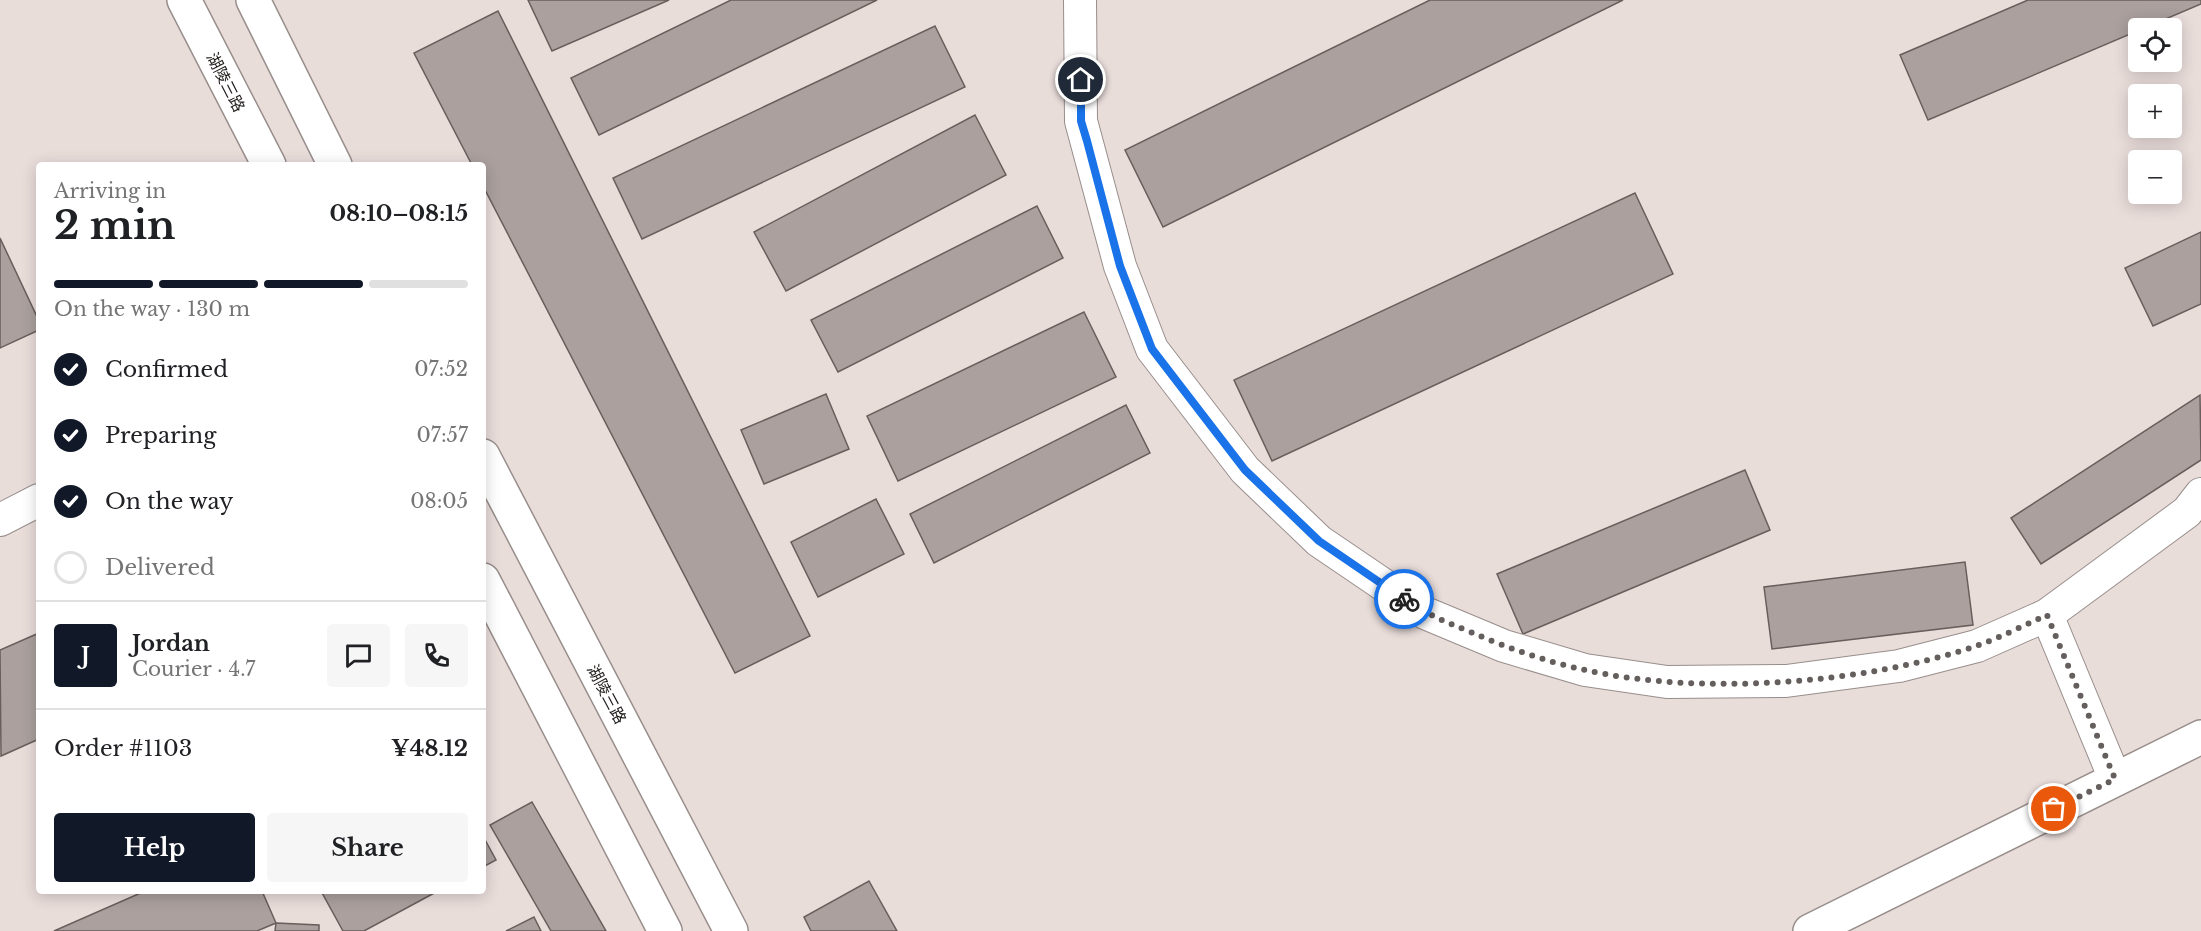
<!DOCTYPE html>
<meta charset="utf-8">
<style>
:root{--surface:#fff;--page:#f6f6f6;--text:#202124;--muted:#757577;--line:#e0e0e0;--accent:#111827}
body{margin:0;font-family:"Libre Baskerville","Noto Sans SC",serif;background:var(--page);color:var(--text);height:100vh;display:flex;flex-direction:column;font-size:22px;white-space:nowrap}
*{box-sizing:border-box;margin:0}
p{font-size:20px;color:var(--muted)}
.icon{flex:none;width:33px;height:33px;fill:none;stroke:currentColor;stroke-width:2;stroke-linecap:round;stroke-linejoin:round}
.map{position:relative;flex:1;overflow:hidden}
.drawer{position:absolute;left:36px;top:162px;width:450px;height:732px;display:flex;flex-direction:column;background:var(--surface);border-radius:6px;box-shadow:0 3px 15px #0003}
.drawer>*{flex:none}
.fabs{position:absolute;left:2128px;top:18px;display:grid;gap:12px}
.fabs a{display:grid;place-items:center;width:54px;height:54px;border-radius:6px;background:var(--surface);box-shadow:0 3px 15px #0003;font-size:30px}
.pin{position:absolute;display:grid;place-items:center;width:51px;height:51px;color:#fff;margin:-26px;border:3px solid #fff;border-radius:50%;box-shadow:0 2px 6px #0007}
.courier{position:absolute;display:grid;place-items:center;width:60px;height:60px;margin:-30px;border:4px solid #1a73e8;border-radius:50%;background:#fff;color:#222;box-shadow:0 2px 8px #0007}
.headline em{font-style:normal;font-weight:700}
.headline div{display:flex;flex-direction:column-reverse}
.headline{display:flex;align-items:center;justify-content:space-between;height:102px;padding:0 18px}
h1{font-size:39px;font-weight:700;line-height:45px}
.bar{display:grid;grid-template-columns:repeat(4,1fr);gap:9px 6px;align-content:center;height:72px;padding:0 18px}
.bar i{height:8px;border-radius:4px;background:var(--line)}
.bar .on{background:var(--accent)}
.bar p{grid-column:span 4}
.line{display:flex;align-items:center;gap:15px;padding:0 18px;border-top:2px solid var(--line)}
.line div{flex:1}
.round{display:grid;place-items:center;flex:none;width:63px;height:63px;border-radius:6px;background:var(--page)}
ol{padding:0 18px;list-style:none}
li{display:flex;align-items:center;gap:18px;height:66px}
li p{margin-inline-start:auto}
li .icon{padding:6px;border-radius:50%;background:var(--accent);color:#fff;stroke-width:4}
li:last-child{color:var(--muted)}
li i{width:33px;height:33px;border:3px solid var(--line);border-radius:50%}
.button{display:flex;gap:12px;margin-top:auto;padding:12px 18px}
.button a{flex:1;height:69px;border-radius:6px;background:var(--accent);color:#fff;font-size:24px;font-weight:700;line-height:69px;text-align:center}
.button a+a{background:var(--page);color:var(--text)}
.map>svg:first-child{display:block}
</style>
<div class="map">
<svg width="2201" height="931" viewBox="0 0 2201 931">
<rect width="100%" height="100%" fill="#e9ddda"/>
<g fill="#aba09d" stroke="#685e5b" stroke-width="1.5">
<polygon points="528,0 669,0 552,51"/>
<polygon points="731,0 877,0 599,135 571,78"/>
<polygon points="1430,0 1623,0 1163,227 1125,150"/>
<polygon points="2028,0 2201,0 2201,4 1928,120 1900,55"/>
<polygon points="498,11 810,636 735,673 483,186 483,165 472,165 414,53"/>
<polygon points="935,26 965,87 642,239 613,178"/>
<polygon points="975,115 1006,175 786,291 754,232"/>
<polygon points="1635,193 1673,274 1272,461 1234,380"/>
<polygon points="1037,206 1063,258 838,372 811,320"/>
<polygon points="2201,232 2201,304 2153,326 2125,268"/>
<polygon points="0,238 39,321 39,330 0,348"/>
<polygon points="1084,312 1116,377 898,481 867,416"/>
<polygon points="826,394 849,449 764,484 741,430"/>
<polygon points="2200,395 2201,460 2041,564 2011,518"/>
<polygon points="1126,405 1150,453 934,563 910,514"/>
<polygon points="1745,470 1770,530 1523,634 1497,574"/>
<polygon points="876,499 904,554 818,597 791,542"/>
<polygon points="1965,562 1973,625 1772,649 1764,587"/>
<polygon points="39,633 39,739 1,756 0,650"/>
<polygon points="532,802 606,931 551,931 490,825"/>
<polygon points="483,836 496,860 483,867"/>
<polygon points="869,881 897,931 811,931 804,917"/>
<polygon points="145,891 262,891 276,923 257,931 54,931"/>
<polygon points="321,891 438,891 364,931 343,931"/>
<polygon points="534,917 541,931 506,931"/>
<polygon points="276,923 319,925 319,931 275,931"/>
</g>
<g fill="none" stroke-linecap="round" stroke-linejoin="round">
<g stroke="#988e8b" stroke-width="34">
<g id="minor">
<polyline points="1080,0 1081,121 1120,266 1152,349 1245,470 1319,541 1425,613 1504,646 1585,670 1667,682 1786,681 1899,666 1977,646 2047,615 2187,512 2201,494"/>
<polyline points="0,520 39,500"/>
<polyline points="2047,615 2115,779"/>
</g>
</g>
<g stroke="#988e8b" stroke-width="36">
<g id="secondary">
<polyline points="184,0 269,165"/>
<polyline points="253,0 335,165"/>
<polyline points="483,456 731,931"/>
<polyline points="483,580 665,931"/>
<polyline points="1810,931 2201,737"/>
</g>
</g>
<use href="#minor" stroke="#fff" stroke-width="32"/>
<use href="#secondary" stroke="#fff" stroke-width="33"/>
</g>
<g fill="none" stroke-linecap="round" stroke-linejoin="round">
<path stroke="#645e5c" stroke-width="6" stroke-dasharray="0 10.8" d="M 1404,599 C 1426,614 1448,623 1473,633 C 1508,648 1547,662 1585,670 C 1701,696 1864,684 1976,646 C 2000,638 2024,625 2047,615 L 2115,779 L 2054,809"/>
<polyline stroke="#1a73e8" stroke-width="8" points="1081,80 1081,121 1087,141 1120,266 1152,349 1245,470 1319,541 1404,599"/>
</g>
<g text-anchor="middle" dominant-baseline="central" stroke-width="4.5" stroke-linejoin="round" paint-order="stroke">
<g font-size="16" fill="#1d1918" stroke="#fff">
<text transform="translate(226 82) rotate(63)">湖陵三路</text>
<text transform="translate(607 694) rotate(62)">湖陵三路</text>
</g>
</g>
</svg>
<div class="fabs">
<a><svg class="icon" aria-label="locate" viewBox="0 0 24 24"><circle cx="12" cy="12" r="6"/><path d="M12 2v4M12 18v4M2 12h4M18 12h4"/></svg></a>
<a>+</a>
<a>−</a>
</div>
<div class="pin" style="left:2054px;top:809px;background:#ea580c"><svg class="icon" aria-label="bag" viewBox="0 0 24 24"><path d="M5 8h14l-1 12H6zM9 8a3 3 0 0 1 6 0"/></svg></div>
<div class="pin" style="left:1081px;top:80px;background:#1f2937"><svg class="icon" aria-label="home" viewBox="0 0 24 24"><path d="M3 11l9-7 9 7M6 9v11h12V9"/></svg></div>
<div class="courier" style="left:1404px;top:599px"><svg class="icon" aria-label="bike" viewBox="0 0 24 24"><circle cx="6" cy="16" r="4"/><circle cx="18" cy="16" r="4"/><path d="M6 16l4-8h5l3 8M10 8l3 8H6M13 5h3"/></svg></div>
<section class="drawer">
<div class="headline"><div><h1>2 min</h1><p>Arriving in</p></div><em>08:10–08:15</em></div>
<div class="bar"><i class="on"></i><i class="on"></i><i class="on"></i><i></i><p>On the way · 130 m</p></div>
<ol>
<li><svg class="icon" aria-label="check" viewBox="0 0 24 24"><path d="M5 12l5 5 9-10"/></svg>Confirmed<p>07:52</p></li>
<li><svg class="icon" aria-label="check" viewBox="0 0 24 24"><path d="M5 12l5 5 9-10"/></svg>Preparing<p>07:57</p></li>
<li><svg class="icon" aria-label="check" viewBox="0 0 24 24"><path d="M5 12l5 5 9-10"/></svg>On the way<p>08:05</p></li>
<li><i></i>Delivered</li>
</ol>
<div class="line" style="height:108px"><b class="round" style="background:var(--accent);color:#fff">J</b><div><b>Jordan</b><p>Courier · 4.7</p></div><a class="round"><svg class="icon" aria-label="chat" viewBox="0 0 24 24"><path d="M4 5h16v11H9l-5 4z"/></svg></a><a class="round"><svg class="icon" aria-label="phone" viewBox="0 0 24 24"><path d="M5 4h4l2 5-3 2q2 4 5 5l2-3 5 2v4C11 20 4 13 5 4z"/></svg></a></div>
<div class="line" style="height:78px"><div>Order #1103</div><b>¥48.12</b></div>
<div class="button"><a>Help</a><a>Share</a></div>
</section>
</div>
